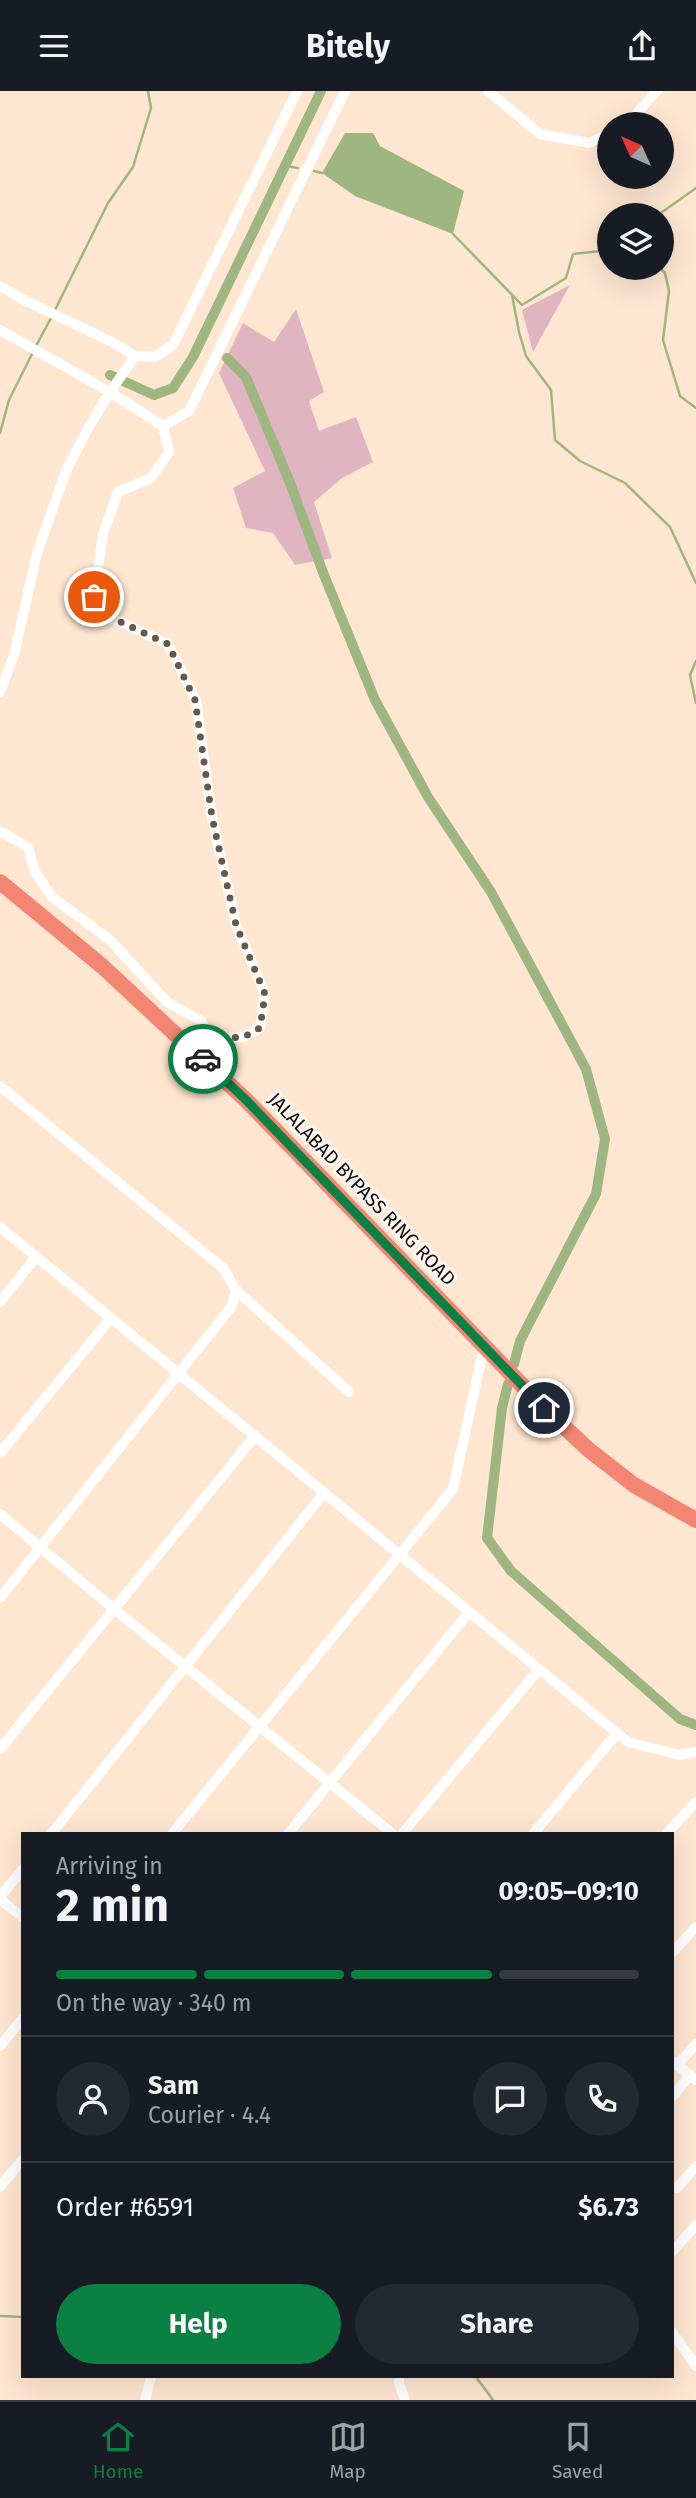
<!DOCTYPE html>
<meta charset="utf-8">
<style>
:root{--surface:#171b24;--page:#242831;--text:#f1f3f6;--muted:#9ea1a6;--line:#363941;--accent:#0b8043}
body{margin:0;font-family:"Fira Sans",sans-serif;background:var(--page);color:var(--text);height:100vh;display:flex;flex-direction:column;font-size:26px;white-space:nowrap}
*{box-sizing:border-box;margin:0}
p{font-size:23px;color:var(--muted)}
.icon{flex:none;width:38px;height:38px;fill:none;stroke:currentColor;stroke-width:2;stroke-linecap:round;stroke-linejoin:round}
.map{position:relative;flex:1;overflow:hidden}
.sheet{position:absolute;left:21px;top:1741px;width:653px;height:546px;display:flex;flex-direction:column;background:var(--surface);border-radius:0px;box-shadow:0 7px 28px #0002}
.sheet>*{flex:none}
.needle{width:46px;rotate:315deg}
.buttons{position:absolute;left:597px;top:21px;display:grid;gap:14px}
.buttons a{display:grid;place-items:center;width:77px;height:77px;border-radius:50%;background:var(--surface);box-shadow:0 7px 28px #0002;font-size:35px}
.pin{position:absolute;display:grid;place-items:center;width:60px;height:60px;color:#fff;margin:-30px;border:4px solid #fff;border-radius:50%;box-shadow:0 2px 7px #0007}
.courier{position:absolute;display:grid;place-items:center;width:70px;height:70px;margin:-35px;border:5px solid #0b8043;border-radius:50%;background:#fff;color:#222;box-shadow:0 2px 9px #0007}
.headline em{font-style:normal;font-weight:700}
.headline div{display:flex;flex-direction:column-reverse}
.headline{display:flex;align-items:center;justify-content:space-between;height:119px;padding:0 35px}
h1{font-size:46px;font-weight:700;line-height:52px}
.bar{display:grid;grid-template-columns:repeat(4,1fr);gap:10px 7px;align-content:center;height:84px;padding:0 35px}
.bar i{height:9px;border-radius:5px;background:var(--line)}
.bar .current{background:var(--accent)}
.bar p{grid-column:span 4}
.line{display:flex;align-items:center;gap:18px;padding:0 35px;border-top:2px solid var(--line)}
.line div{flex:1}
.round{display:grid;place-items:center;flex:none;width:74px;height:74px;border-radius:37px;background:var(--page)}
.cta{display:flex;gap:14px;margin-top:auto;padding:14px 35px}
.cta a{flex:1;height:80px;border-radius:42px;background:var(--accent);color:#fff;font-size:28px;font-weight:700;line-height:80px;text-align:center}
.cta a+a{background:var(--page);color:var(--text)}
header{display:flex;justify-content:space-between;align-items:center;height:91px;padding:0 35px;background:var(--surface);font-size:32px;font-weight:700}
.dock{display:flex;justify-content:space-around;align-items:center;height:98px;border-top:2px solid var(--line);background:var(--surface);font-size:19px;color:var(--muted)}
.dock a{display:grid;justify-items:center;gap:4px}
.dock .current{color:var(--accent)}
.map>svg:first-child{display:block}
</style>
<header><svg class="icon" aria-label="menu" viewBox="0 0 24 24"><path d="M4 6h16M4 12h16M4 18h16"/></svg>Bitely<svg class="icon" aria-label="share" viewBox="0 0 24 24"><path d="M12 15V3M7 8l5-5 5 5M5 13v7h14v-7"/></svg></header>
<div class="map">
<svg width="696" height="2309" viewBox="0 0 696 2309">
<rect width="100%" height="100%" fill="#fee6d1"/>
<g fill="#e0b4c0">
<polygon points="570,194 533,261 522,219"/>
<polygon points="296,218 324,301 309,310 319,340 356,326 373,371 342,387 314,411 332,467 295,474 273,442 246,437 233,397 265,380 219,282 243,232 274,251"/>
</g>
<polygon fill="#9eb67f" points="345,42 373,42 380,55 464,100 453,143 355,105 322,82"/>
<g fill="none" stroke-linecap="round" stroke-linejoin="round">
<g stroke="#9eb67f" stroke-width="2.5">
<polyline points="285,75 298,77"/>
<polyline points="314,80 322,82"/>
<polyline points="658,124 696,97"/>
<polyline points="453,143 522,214 566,187 573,163 609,159"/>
<polyline points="660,177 665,182 669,200 663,249 680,305 696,317"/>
<polyline points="512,204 519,241 526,265 551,299 555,349 580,370 625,392 670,436 696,492"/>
<polyline points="54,221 108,112 133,76 151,17 148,0"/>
<polyline points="36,255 51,227"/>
<polyline points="0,342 9,309 33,261"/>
<polyline points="696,570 690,584 696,612"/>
<polyline points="0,2225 23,2226"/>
<polyline points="476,2286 493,2309"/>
</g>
<g stroke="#9eb67f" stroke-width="10">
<polyline points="227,267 246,286 290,392 324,484 375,609 428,706 491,801 586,978 605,1048 596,1103 520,1250 514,1273"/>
<polyline points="110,284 154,304 173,297 193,266 321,0"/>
<polyline points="508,1293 502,1317 487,1447 511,1480 680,1628 696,1634"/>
</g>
<g stroke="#fff" stroke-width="10">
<polyline points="488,0 540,43 589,52 609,43"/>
<polyline points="627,33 657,0"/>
<polyline points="0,195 22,208 110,250 135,265 155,266 173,254 297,0"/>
<polyline points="0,239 110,301 135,265"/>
<polyline points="163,335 169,361 151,387 118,401 103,443 94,506 112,527 168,553 196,609 212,726 236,834 265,903 260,937 244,946 212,948 198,963"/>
<polyline points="0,601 14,564 37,462 66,380 87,339 110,301 163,335 189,320 345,0"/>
<polyline points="0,740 28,756 35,781 52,806 110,849 167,911 201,930 212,948"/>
<polyline points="0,995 223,1177 236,1199 232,1215 0,1507"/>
<polyline points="0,1136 628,1651 680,1664 696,1661"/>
<polyline points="236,1199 349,1301"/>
<polyline points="0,1211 36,1166"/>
<polyline points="0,1362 111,1227"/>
<polyline points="0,1423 114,1518 393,1743"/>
<polyline points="0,1658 255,1345"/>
<polyline points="51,1743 324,1402"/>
<polyline points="172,1743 453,1398 484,1255"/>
<polyline points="288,1743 469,1521"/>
<polyline points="402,1743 539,1578"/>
<polyline points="533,1743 617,1642"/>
<polyline points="666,1743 696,1711"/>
<polyline points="0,1806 23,1778"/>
<polyline points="0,1808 23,1827"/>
<polyline points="672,1862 696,1836"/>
<polyline points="0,1955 23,1927"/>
<polyline points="672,1970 696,1989"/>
<polyline points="677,1974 696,1953"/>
<polyline points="672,2006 690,1984"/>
<polyline points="0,2096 23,2068"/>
<polyline points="677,2097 696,2075"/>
<polyline points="672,2161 696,2134"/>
<polyline points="672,2241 696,2275"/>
<polyline points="399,2286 399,2292 405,2309"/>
<polyline points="145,2309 151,2286"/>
</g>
<polyline stroke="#f38672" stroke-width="16" points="0,791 102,875 246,1009 544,1317 589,1359 634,1394 696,1429"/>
</g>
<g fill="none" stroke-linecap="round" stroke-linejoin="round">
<polyline stroke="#65584c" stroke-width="7" stroke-dasharray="0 12.6" points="94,506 112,527 168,553 195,609 212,726 236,834 265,903 260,937 244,946 212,948 198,963 203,968"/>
<polyline stroke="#0b8043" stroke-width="9" points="203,968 246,1009 544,1317"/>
</g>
<g text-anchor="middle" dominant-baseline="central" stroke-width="6" stroke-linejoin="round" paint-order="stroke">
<g font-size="19" fill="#130b05" stroke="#fcf7f3">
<text transform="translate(362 1098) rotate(46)">JALALABAD BYPASS RING ROAD</text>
</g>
</g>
</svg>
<div class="buttons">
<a><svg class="needle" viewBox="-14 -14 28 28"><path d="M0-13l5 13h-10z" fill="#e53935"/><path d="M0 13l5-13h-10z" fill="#9ea1a6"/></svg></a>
<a><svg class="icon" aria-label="layers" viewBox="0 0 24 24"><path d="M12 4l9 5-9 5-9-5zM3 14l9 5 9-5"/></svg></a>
</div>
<div class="pin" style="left:94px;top:506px;background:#ea580c"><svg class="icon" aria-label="bag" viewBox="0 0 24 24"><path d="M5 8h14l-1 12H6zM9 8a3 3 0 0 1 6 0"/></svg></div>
<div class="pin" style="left:544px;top:1317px;background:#1f2937"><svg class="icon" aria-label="home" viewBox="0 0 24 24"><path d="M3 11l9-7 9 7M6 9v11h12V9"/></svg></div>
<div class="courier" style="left:203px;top:968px"><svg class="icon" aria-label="car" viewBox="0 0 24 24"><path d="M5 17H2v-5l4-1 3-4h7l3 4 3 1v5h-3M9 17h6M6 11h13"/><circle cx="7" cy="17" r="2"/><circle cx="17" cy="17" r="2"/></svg></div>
<section class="sheet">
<div class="headline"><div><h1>2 min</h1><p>Arriving in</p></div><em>09:05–09:10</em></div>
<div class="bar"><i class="current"></i><i class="current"></i><i class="current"></i><i></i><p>On the way · 340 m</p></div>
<div class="line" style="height:126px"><a class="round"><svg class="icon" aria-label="person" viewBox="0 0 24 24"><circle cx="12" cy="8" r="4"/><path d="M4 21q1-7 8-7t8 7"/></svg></a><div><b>Sam</b><p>Courier · 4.4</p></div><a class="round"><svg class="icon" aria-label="chat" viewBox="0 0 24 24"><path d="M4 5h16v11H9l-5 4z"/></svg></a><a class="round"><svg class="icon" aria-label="phone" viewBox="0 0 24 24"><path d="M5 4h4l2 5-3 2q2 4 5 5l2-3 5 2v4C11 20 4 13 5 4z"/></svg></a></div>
<div class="line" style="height:91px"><div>Order #6591</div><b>$6.73</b></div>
<div class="cta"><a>Help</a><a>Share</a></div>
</section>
</div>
<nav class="dock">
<a class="current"><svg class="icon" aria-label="home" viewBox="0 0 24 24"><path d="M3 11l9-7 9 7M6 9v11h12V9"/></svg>Home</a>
<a><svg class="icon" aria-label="map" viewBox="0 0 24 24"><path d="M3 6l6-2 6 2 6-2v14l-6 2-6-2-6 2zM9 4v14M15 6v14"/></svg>Map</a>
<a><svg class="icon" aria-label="saved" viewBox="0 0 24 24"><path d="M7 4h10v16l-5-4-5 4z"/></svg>Saved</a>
</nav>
